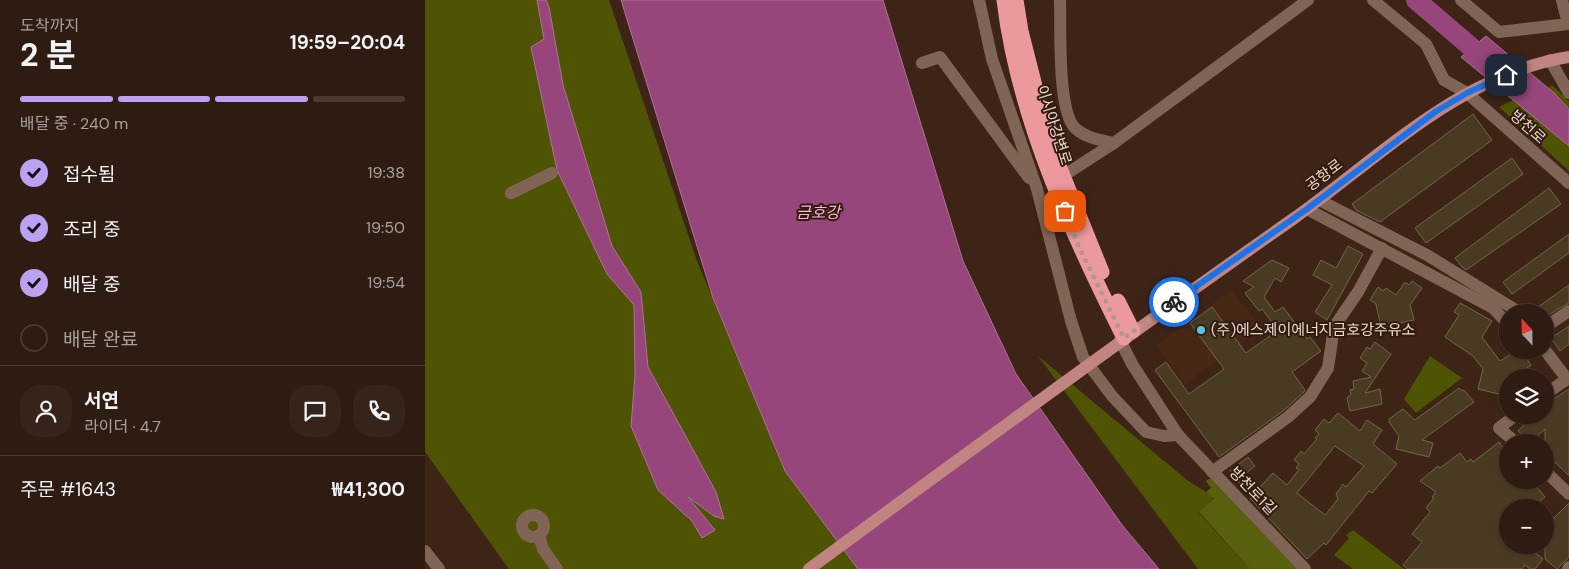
<!DOCTYPE html>
<html lang="ko">
<meta charset="utf-8">
<style>
:root{--surface:#2e1b11;--page:#36241a;--text:#f1f3f6;--muted:#a7a19f;--line:#493931;--accent:#bca0f2}
body{margin:0;font-family:"DM Sans","Noto Sans KR",sans-serif;background:var(--page);color:var(--text);height:100vh;display:flex;flex-direction:column;font-size:19px;white-space:nowrap}
*{box-sizing:border-box;margin:0}
p{font-size:16px;color:var(--muted)}
.icon{flex:none;width:28px;height:28px;fill:none;stroke:currentColor;stroke-width:2;stroke-linecap:round;stroke-linejoin:round}
.map{position:relative;flex:1;overflow:hidden}
.panel{display:flex;flex-direction:column;background:var(--surface);width:425px}
.panel>*{flex:none}
.needle{width:32px;rotate:338deg}
.controls{position:absolute;left:1074px;top:304px;display:grid;gap:10px}
.controls a{display:grid;place-items:center;width:55px;height:55px;border-radius:50%;background:var(--surface);box-shadow:0 1px 4px #0004,0 0 0 1px var(--line);font-size:25px}
.pin{position:absolute;display:grid;place-items:center;width:42px;height:42px;color:#fff;margin:-21px;border-radius:10px;box-shadow:0 2px 8px #0006}
.courier{position:absolute;display:grid;place-items:center;width:50px;height:50px;margin:-25px;border:4px solid #1a73e8;border-radius:50%;background:#fff;color:#222;box-shadow:0 1px 6px #0007}
.head em{font-style:normal;font-weight:700}
.head div{display:flex;flex-direction:column-reverse}
.head{display:flex;align-items:center;justify-content:space-between;height:85px;padding:0 20px}
h1{font-size:32px;font-weight:700;line-height:38px}
.bar{display:grid;grid-template-columns:repeat(4,1fr);gap:8px 5px;align-content:center;height:60px;padding:0 20px}
.bar i{height:6px;border-radius:4px;background:var(--line)}
.bar .current{background:var(--accent)}
.bar p{grid-column:span 4}
.line{display:flex;align-items:center;gap:12px;padding:0 20px;border-top:1px solid var(--line)}
.line div{flex:1}
.round{display:grid;place-items:center;flex:none;width:52px;height:52px;border-radius:20px;background:var(--page)}
ol{padding:0 20px;list-style:none}
li{display:flex;align-items:center;gap:15px;height:55px}
li p{margin-inline-start:auto}
li .icon{padding:5px;border-radius:50%;background:var(--accent);color:#111;stroke-width:4}
li:last-child{color:var(--muted)}
li i{width:28px;height:28px;border:2px solid var(--line);border-radius:50%}
main{display:flex;flex:1;min-height:0}
.map>svg:first-child{display:block}
</style>
<main>
<section class="panel">
<div class="head"><div><h1>2 분</h1><p>도착까지</p></div><em>19:59–20:04</em></div>
<div class="bar"><i class="current"></i><i class="current"></i><i class="current"></i><i></i><p>배달 중 · 240 m</p></div>
<ol>
<li><svg class="icon" aria-label="check" viewBox="0 0 24 24"><path d="M5 12l5 5 9-10"/></svg>접수됨<p>19:38</p></li>
<li><svg class="icon" aria-label="check" viewBox="0 0 24 24"><path d="M5 12l5 5 9-10"/></svg>조리 중<p>19:50</p></li>
<li><svg class="icon" aria-label="check" viewBox="0 0 24 24"><path d="M5 12l5 5 9-10"/></svg>배달 중<p>19:54</p></li>
<li><i></i>배달 완료</li>
</ol>
<div class="line" style="height:90px"><a class="round"><svg class="icon" aria-label="person" viewBox="0 0 24 24"><circle cx="12" cy="8" r="4"/><path d="M4 21q1-7 8-7t8 7"/></svg></a><div><b>서연</b><p>라이더 · 4.7</p></div><a class="round"><svg class="icon" aria-label="chat" viewBox="0 0 24 24"><path d="M4 5h16v11H9l-5 4z"/></svg></a><a class="round"><svg class="icon" aria-label="phone" viewBox="0 0 24 24"><path d="M5 4h4l2 5-3 2q2 4 5 5l2-3 5 2v4C11 20 4 13 5 4z"/></svg></a></div>
<div class="line" style="height:65px"><div>주문 #1643</div><b>₩41,300</b></div>
</section>
<div class="map">
<svg width="1144" height="569" viewBox="0 0 1144 569">
<rect width="100%" height="100%" fill="#3d2417"/>
<polygon fill="#472817" points="807,290 836,329 760,384 731,345"/>
<g fill="#4e5404">
<polygon points="0,0 184,0 272,261 360,471 442,569 84,569 0,452"/>
<polygon points="1127,85 1144,101 1144,109 1123,88"/>
<polygon points="1088,100 1144,146 1144,171 1074,107"/>
<polygon points="613,356 762,480 789,497 774,513 825,569 773,569"/>
<polygon points="1005,356 1037,378 991,413 979,399"/>
<polygon points="928,530 979,569 928,569 909,555 924,538 921,535"/>
</g>
<polygon fill="#58600d" points="786,478 872,569 825,569 774,512 789,498 781,492 786,488 781,481"/>
<g fill="#96467a" stroke="#af7294">
<polygon points="112,0 121,0 124,7 138,85 187,246 216,292 223,367 291,492 299,519 289,516 263,497 290,530 277,538 267,521 233,490 206,426 210,376 209,305 182,274 132,170 106,47 119,39"/>
<polygon points="196,0 458,0 538,261 591,374 697,525 734,569 433,569 360,471 288,298"/>
<polygon points="1061,36 1129,93 1144,109 1144,146 1036,57"/>
</g>
<g fill="none" stroke-linecap="round" stroke-linejoin="round">
<polyline stroke="#96467a" stroke-width="20" points="991,0 1067,65"/>
</g>
<g fill="#493b22" stroke="#73654a" fill-rule="evenodd">
<polygon points="1048,114 1067,140 955,222 931,210 927,204"/>
<polygon points="1087,158 1098,174 1001,243 990,228"/>
<polygon points="1124,188 1136,204 1041,270 1037,267 1030,258"/>
<polygon points="1144,234 1144,253 1087,294 1078,282"/>
<polygon points="923,246 938,254 902,320 890,312 907,285 888,275 896,260 911,268"/>
<polygon points="847,260 864,268 856,282 850,278 839,297 850,312 858,307 882,339 885,337 896,351 867,372 880,390 879,392 858,411 794,457 730,370 741,362 764,394 799,369 765,323 787,307 821,353 853,330 837,309 834,311 820,293 829,287 818,281"/>
<polygon points="987,281 997,288 985,305 989,320 956,327 951,304 945,300 953,287 958,291 961,288 971,295 980,282 984,285"/>
<polygon points="1144,285 1144,303 1120,317 1120,312 1106,312"/>
<polygon points="1035,303 1067,321 1057,337 1075,361 1091,351 1092,353 1096,350 1106,365 1089,378 1082,378 1082,396 1053,389 1058,369 1048,356 1020,337 1034,315 1029,312"/>
<polygon points="1144,326 1144,344 1135,351 1126,338"/>
<polygon points="950,342 966,354 940,393 955,389 957,404 925,411 922,398 926,394 925,390 929,389 928,381 946,377 937,371 942,363 935,358 942,347 945,349"/>
<polygon points="1034,388 1037,391 1039,390 1049,402 997,440 1008,443 1004,457 971,449 974,436 964,422 964,419 978,409 990,420"/>
<polygon points="1144,389 1144,476 1120,452 1120,429 1106,442 1093,431 1109,415 1120,415 1120,405"/>
<path d="M 913,413 L 935,431 L 942,420 L 957,430 L 948,444 L 972,464 L 947,493 L 944,491 L 901,545 L 899,543 L 882,559 L 825,498 L 848,473 L 862,485 L 874,470 L 871,468 L 874,464 L 869,460 L 876,451 L 879,454 L 892,439 L 890,438 L 894,434 L 890,430 L 899,419 L 904,423 ZM 910,446 L 939,466 L 921,487 L 918,484 L 911,494 L 913,499 L 900,515 L 872,493 Z"/>
<polygon points="1074,442 1082,453 1082,480 1118,480 1111,486 1120,497 1106,508 1082,508 1082,545 1100,545 1118,559 1110,569 1105,569 1100,565 1097,569 983,569 978,565 997,542 987,534 1005,512 1001,508 1009,498 1007,497 1011,492 995,481 1013,466 1015,468 1035,453 1042,462 1046,459 1048,462"/>
<polygon points="823,457 830,466 819,475 822,479 815,484 805,471"/>
<polygon points="1144,503 1144,557 1132,569 1120,559 1120,510 1129,518"/>
</g>
<g fill="none" stroke-linecap="round" stroke-linejoin="round">
<g stroke="#806455" stroke-width="12">
<polyline points="554,0 567,59 612,189 646,321 658,357 687,396 721,432 739,436 753,435"/>
<path d="M 635,0 C 636,27 632,110 650,128 C 661,138 674,140 689,143 L 883,0"/>
<polyline points="948,0 1001,44 1019,80 1042,93 1144,183"/>
<polyline points="1036,0 1074,32 1143,24 1137,0"/>
<polyline points="1125,60 1144,93"/>
<polyline points="497,63 515,57 604,178"/>
<polyline points="638,176 689,143"/>
<polyline points="86,193 127,173"/>
<polyline points="894,200 1002,255 1094,312"/>
<polyline points="882,209 1068,308 1082,323"/>
<polyline points="1120,327 1144,311"/>
<polyline points="695,340 707,364 753,435 880,569"/>
<polyline points="1120,350 1142,379"/>
<polyline points="1120,394 1144,378"/>
<polyline points="1090,442 1074,428 1091,415"/>
<polyline points="1120,471 1144,494"/>
<polyline points="787,472 863,417 885,397 903,368 909,327 933,292 957,248"/>
<circle cx="108" cy="526" r="11"/>
<polyline points="114,535 118,549 132,569"/>
<polyline points="0,551 14,569"/>
<polyline points="1143,569 1144,567"/>
</g>
<path stroke="#c18481" stroke-width="12" d="M 384,569 C 545,451 705,333 868,219 C 954,158 1035,74 1144,57"/>
<g stroke="#ec999e" stroke-width="15">
<path d="M 579,0 C 593,118 646,232 699,338"/>
<polyline points="591,0 596,31 624,141 677,272"/>
<polyline points="693,301 708,331"/>
</g>
</g>
<g fill="none" stroke-linecap="round" stroke-linejoin="round">
<polyline stroke="#ad998f" stroke-width="5" stroke-dasharray="0 9" points="640,211 653,245 699,338 749,302"/>
<polyline stroke="#1a73e8" stroke-width="6" points="749,302 882,209 1010,112 1042,93 1081,75"/>
</g>
<circle fill="#56c9e1" stroke="#321b0e" stroke-width="2" cx="776" cy="330" r="5"/>
<g text-anchor="middle" dominant-baseline="central" stroke-width="4" stroke-linejoin="round" paint-order="stroke">
<g font-size="15" fill="#e9d8d0" stroke="#321b0e">
<text transform="translate(629 125) rotate(72)">이시아강변로</text>
<text transform="translate(1103 127) rotate(42)">방천로</text>
<text transform="translate(899 175) rotate(-37)">공항로</text>
<text transform="translate(828 491) rotate(46)">방천로1길</text>
</g>
<g font-size="15" fill="#e9d8d0" stroke="#321b0e" text-anchor="start">
<text x="786" y="330">(주)에스제이에너지금호강주유소</text>
</g>
<g font-size="16" font-style="italic" fill="#f6b3db" stroke="#321b0e">
<text x="393" y="212">금호강</text>
</g>
</g>
</svg>
<div class="controls">
<a><svg class="needle" viewBox="-14 -14 28 28"><path d="M0-13l5 13h-10z" fill="#e53935"/><path d="M0 13l5-13h-10z" fill="#a7a19f"/></svg></a>
<a><svg class="icon" aria-label="layers" viewBox="0 0 24 24"><path d="M12 4l9 5-9 5-9-5zM3 14l9 5 9-5"/></svg></a>
<a>+</a>
<a>−</a>
</div>
<div class="pin" style="left:640px;top:211px;background:#ea580c"><svg class="icon" aria-label="bag" viewBox="0 0 24 24"><path d="M5 8h14l-1 12H6zM9 8a3 3 0 0 1 6 0"/></svg></div>
<div class="pin" style="left:1081px;top:75px;background:#1f2937"><svg class="icon" aria-label="home" viewBox="0 0 24 24"><path d="M3 11l9-7 9 7M6 9v11h12V9"/></svg></div>
<div class="courier" style="left:749px;top:302px"><svg class="icon" aria-label="bike" viewBox="0 0 24 24"><circle cx="6" cy="16" r="4"/><circle cx="18" cy="16" r="4"/><path d="M6 16l4-8h5l3 8M10 8l3 8H6M13 5h3"/></svg></div>
</div>
</main>
